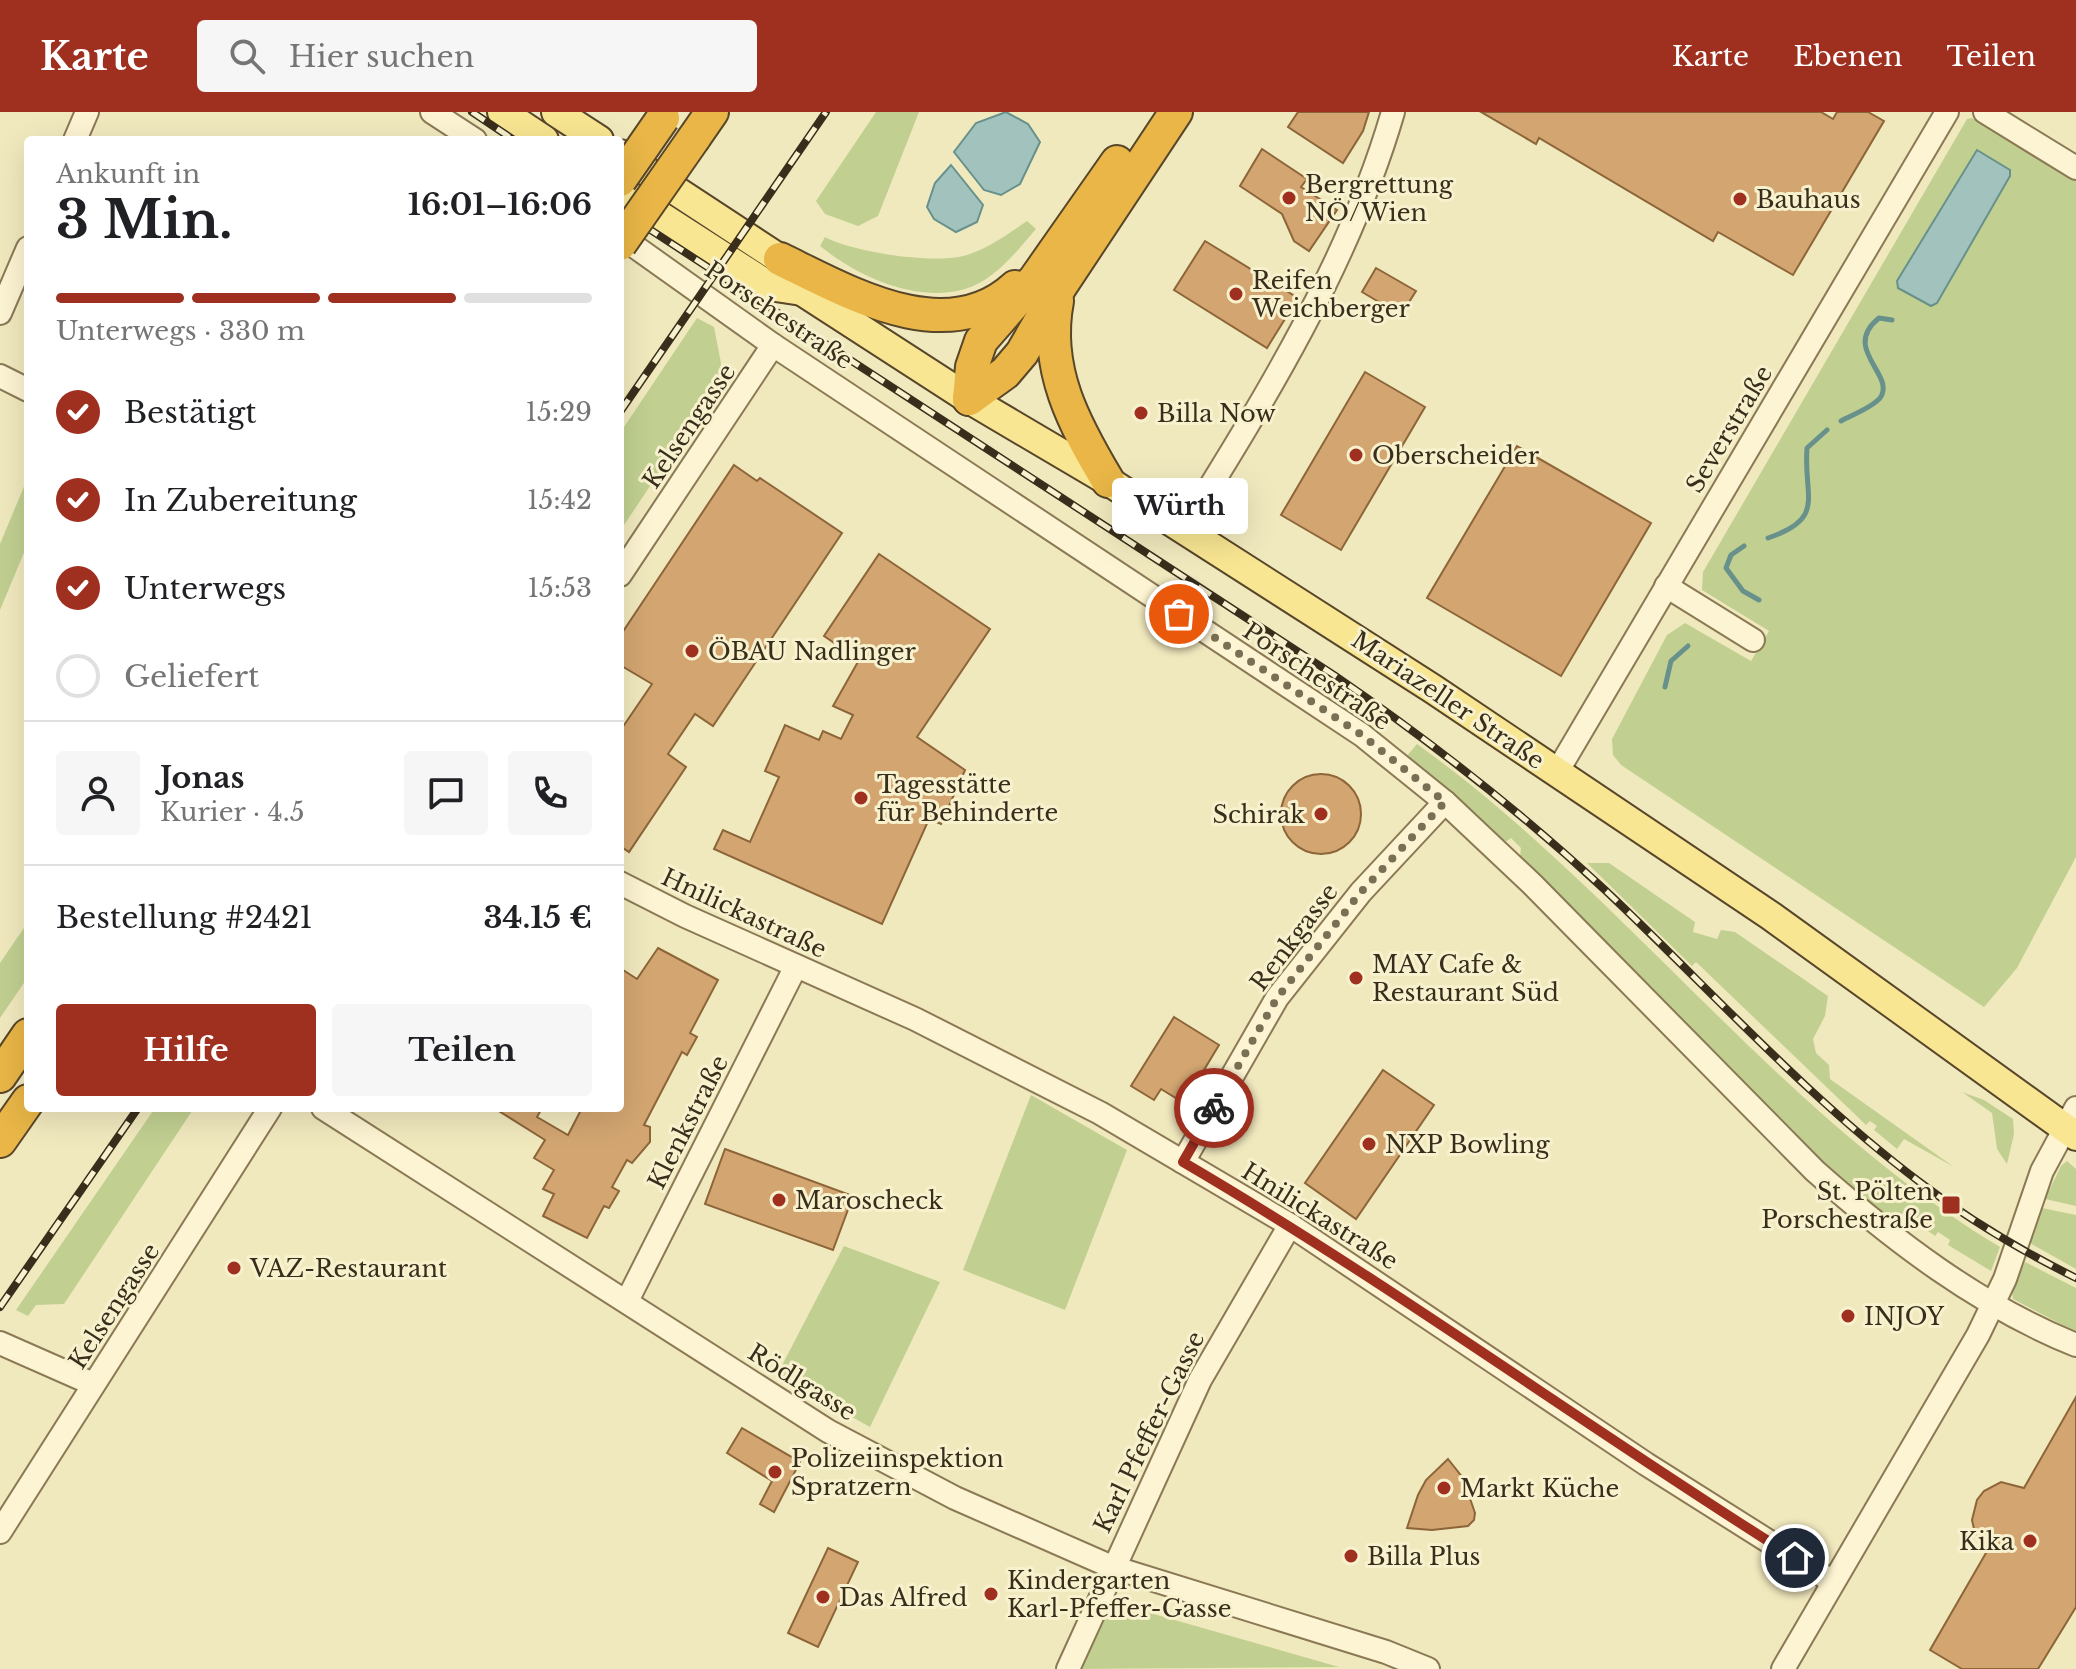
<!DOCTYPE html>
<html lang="de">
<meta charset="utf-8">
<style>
:root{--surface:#fff;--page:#f6f6f6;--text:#202124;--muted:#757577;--line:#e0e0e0;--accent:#9f3020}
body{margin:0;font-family:"Libre Baskerville",serif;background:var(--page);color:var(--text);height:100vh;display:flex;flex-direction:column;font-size:30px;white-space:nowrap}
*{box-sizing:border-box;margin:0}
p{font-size:26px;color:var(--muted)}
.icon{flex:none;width:44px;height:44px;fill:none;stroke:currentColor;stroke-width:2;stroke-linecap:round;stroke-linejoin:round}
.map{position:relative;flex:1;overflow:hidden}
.panel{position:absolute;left:24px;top:24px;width:600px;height:976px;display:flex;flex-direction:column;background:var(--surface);border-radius:8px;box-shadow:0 8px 32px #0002}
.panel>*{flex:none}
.pin{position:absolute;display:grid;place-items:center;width:68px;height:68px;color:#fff;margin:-34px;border:4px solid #fff;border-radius:50%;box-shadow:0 2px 8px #0007}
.courier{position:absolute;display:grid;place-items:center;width:80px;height:80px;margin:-40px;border:6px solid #9f3020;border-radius:50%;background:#fff;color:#222;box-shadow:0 2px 10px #0007}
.bubble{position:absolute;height:56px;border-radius:8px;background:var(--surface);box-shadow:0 8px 32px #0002;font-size:26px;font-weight:700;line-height:56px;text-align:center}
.overview em{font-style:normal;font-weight:700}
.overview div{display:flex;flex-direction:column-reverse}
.overview{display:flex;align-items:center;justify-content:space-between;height:136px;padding:0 32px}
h1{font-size:52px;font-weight:700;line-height:60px}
.bar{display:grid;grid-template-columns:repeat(4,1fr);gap:12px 8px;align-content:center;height:96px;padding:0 32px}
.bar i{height:10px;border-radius:6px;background:var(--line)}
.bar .on{background:var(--accent)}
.bar p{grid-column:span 4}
.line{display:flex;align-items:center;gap:20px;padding:0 32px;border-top:2px solid var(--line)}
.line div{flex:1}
.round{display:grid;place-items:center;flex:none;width:84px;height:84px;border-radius:8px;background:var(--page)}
ol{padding:0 32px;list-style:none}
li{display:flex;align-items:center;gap:24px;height:88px}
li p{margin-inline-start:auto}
li .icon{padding:8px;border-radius:50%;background:var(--accent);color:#fff;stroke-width:4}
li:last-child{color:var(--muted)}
li i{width:44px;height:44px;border:4px solid var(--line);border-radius:50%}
.cta{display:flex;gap:16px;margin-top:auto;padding:16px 32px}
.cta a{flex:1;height:92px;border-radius:8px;background:var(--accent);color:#fff;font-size:32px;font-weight:700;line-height:92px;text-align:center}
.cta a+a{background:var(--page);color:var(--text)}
header{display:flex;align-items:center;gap:48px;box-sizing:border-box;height:112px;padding:0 40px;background:var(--accent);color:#fff}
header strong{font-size:38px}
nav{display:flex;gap:44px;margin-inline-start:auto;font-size:28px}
.search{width:560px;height:72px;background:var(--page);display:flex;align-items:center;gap:20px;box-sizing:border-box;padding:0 28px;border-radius:8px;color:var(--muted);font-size:30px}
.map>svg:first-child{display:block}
</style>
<header>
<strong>Karte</strong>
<div class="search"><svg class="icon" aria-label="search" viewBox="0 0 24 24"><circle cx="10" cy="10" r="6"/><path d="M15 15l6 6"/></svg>Hier suchen</div>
<nav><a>Karte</a><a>Ebenen</a><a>Teilen</a></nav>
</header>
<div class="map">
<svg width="2076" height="1557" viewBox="0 0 2076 1557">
<rect width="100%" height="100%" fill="#f1e9be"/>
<g fill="#c1d091">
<polygon points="876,0 919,0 878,104 858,114 825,102 816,89"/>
<polygon points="1972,6 2076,68 2076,745 2017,856 1984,895 1621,653 1613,643 1612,627 1667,523 1685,511 1751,549 1769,519 1702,478 1703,460 1967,7"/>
<path d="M 1027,109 L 1036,117 C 1017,139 995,168 965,177 C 916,191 858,165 820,134 L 825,125 C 852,140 936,153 967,143 C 989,136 1008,122 1027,109 Z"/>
<polygon points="697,206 714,215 721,251 719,271 620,419 620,321"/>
<polygon points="28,365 28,431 0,498 0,432"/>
<path d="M 1417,632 C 1626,782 1778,1002 2000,1135 L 1991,1159 L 1948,1133 L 1950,1128 L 1938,1120 L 1935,1124 L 1903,1101 L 1899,1105 L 1876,1097 L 1831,1058 L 1520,745 L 1521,736 L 1511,726 L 1507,729 L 1502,728 L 1406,645 Z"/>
<polygon points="1587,751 1609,751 1695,810 1693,820 1717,827 1721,818 1735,820 1828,884 1825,904 1813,927 1816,941 1829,953 1830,967 1954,1055 1904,1027 1897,1037 1874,1018 1877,1014 1870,1009 1866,1013 1696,850 1692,854"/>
<polygon points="28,810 28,865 0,906 0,851"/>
<polygon points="1962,980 1984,988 2013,1007 2014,1022 2007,1052 1997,1037 1992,1001"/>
<polygon points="1031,983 1127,1038 1065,1198 963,1158"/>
<polygon points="155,996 194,996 64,1192 36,1193 28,1204 16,1198"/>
<polygon points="2067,1049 2076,1057 2076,1094 2045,1087 2061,1054"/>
<polygon points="2042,1096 2076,1103 2076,1157 2030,1131"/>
<polygon points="844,1134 940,1170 870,1315 777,1263"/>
<polygon points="2025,1150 2076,1176 2076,1220 2013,1187 2012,1178"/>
<polygon points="1108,1489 1339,1555 1077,1557"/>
</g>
<g fill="#a2c3bd" stroke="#68918c" stroke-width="2">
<polygon points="1006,0 1028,12 1040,30 1020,72 1001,83 984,78 954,40 976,11"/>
<polygon points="1977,38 2010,58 2010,64 1937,191 1931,194 1898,176 1897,169"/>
<polygon points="951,53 983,93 977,110 956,120 934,107 927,95 935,71"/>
</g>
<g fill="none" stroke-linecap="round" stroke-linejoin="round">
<g stroke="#68918c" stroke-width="5">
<path d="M 1841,309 C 1852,303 1873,295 1880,286 C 1897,263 1840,237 1879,206 L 1892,208"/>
<path d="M 1768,426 C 1827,406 1803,385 1807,336 L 1827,318"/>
<polyline points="1744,434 1731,443 1726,456 1743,479 1759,488"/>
<polyline points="1665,575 1671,549 1688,534"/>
</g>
</g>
<g fill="#d3a671" stroke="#8c6539" stroke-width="2">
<polygon points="1298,0 1369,0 1363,19 1343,51 1288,15"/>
<polygon points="1481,0 1821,0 1833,7 1837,0 1868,0 1884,9 1793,163 1718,120 1713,129 1539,26 1536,32"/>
<polygon points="1262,37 1307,67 1301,75 1337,98 1309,139 1294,129 1282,102 1240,74"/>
<polygon points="1205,129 1298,186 1267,236 1174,178"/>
<polygon points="1376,156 1416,179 1401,203 1362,180"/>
<polygon points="1365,260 1425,295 1341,438 1281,403"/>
<polygon points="1517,334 1651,411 1561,564 1427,486"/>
<polygon points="734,353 757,369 760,366 842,421 713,614 695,602 668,642 686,655 629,740 620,734 620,619 652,572 620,553 620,524"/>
<polygon points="879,442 990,517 917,625 965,658 941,712 929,707 882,812 714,737 723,718 750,730 779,665 765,659 785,613 819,628 823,619 841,627 853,603 833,594 859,548 824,524"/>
<circle cx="1321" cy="702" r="40"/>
<polygon points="658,836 718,868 690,921 697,925 687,943 682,940 644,1013 650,1015 650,1030 632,1051 627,1048 612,1075 619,1079 609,1096 604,1094 587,1126 543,1104 554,1082 543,1077 554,1058 534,1046 545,1028 494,996 542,996 537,1005 568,1023 582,996 620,996 620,856 637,867"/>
<polygon points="1174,905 1219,933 1184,991 1161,977 1154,988 1131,974"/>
<polygon points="1383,958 1434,993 1356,1107 1305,1071"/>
<polygon points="725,1037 853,1084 833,1138 705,1092"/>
<polygon points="2076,1285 2076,1495 2038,1557 1962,1557 1930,1538 1990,1434 1978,1425 1974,1417 1972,1408 1977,1388 1984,1379 2001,1370 2024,1376"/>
<polygon points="742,1316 800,1350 774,1400 760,1392 772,1369 727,1341"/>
<polygon points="1448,1347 1463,1366 1475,1401 1474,1408 1468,1414 1432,1418 1407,1416 1418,1383 1426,1368"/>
<polygon points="828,1436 858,1450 818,1535 788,1521"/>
</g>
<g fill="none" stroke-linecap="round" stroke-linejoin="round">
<g stroke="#8b7955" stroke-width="26">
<g id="minor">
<polyline points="432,0 475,28"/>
<polyline points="1985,0 2076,56"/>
<polyline points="75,28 87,0"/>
<path d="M 620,124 L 773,233 L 1362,623 L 1445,690 L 1532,772 L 1815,1059 C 1893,1128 1979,1194 2076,1233"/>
<polyline points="0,201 28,136"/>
<polyline points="0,264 28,278"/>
<path d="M 1184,417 C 1266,285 1349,151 1393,0"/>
<polyline points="620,463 773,233"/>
<polyline points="1666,474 1753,528"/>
<polyline points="1557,660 1947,0"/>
<polyline points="620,771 685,804 915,907 1100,1001 1290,1113 1646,1352 1833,1470"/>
<polyline points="323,996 828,1319 955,1386 1112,1455 1386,1540 1428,1557"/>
<polyline points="1183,1050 1277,886 1361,780 1445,690"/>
<polyline points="627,1189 796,854"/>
<polyline points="0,1231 93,1272"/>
<polyline points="0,1420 270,996"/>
<polyline points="1068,1557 1200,1268 1290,1113"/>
<polyline points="1783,1557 1978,1223 2005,1167 2042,1059 2076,996"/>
</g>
</g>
<g stroke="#58462a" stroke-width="32">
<g id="major">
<polyline points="502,0 544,28"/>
<polyline points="556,0 599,28"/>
<polyline points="620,42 780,147 802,179 969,287 1108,369 1433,577 1771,804 2076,1024"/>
<polyline points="620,78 769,174 802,179"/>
</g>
</g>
<g stroke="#58462a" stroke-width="36">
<g id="highway">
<polyline points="694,26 712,0"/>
<path d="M 780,147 C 848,180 946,238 1015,175"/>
<path d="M 1057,189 C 1044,257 1074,312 1108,369"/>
<polyline points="969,287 1005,261 1022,241 1060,175 1176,0"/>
<polyline points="969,287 972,255 981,229 1035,167 1117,50"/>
<polyline points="0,964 28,923"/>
<polyline points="0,1029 28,989"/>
</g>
</g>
<use href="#minor" stroke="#fcf4d2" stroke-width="22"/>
<use href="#major" stroke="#f8e692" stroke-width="28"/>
<use href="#highway" stroke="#e9b647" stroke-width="32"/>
<g stroke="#392e1b" stroke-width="8">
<g id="rail">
<polyline points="472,0 514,28"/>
<path d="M 620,98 L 1334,563 C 1430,629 1520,699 1605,778 C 1710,877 1806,985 1921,1071 C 1969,1108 2022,1139 2076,1166"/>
<polyline points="620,300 826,0"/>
<polyline points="0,1195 138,996"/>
</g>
</g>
<use href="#rail" stroke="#f8f1ce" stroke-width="5" stroke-dasharray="15" stroke-linecap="butt"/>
<g stroke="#58462a" stroke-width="36" stroke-linecap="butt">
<g id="highway-bridge">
<polyline points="620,68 663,6"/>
<polyline points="620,132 694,26"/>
</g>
</g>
<use href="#highway-bridge" stroke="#e9b647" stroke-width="32"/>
</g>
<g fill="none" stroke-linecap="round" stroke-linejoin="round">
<polyline stroke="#796f54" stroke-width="8" stroke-dasharray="0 14.4" points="1179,502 1362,623 1445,690 1361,780 1277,886 1214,996"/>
<path stroke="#9f3020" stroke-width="10" d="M 1214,996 L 1183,1050 C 1393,1173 1589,1317 1795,1446"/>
</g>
<g fill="#9f3020" stroke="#f8f1ce" stroke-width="3">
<circle cx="1289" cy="86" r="8"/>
<circle cx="1740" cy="87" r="8"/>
<circle cx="1236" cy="182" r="8"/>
<circle cx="1141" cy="301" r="8"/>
<circle cx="1356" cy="343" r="8"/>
<circle cx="692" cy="539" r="8"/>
<circle cx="861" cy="686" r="8"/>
<circle cx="1321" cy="702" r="8"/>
<circle cx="1356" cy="866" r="8"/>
<circle cx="1369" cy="1032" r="8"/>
<circle cx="779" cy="1088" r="8"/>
<rect x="1941" y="1083" width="20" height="20" rx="4"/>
<circle cx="234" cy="1156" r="8"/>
<circle cx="1848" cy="1204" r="8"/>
<circle cx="775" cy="1360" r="8"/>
<circle cx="1444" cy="1376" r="8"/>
<circle cx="2030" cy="1429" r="8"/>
<circle cx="1351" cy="1444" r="8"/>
<circle cx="991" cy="1482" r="8"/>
<circle cx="823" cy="1485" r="8"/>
</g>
<g text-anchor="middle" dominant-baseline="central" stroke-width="6" stroke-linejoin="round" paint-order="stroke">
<g font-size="24" fill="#392e1b" stroke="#f8f1ce" text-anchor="start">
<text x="1305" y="72">Bergrettung<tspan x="1305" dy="28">NÖ/Wien</tspan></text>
<text x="1756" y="87">Bauhaus</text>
<text x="1252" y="168">Reifen<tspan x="1252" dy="28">Weichberger</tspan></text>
<text x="1157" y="301">Billa Now</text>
<text x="1372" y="343">Oberscheider</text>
<text x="708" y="539">ÖBAU Nadlinger</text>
<text x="877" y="672">Tagesstätte<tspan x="877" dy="28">für Behinderte</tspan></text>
<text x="1305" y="702" text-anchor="end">Schirak</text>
<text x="1372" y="852">MAY Cafe &amp;<tspan x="1372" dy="28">Restaurant Süd</tspan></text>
<text x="1385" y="1032">NXP Bowling</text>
<text x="1933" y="1079" text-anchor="end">St. Pölten<tspan x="1933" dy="28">Porschestraße</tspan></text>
<text x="795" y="1088">Maroscheck</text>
<text x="250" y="1156">VAZ-Restaurant</text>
<text x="1864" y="1204">INJOY</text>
<text x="791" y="1346">Polizeiinspektion<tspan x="791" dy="28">Spratzern</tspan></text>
<text x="1460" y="1376">Markt Küche</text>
<text x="2014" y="1429" text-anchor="end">Kika</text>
<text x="1367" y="1444">Billa Plus</text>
<text x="1007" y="1468">Kindergarten<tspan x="1007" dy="28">Karl-Pfeffer-Gasse</tspan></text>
<text x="839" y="1485">Das Alfred</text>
</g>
<g font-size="24" fill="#392e1b" stroke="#f8f1ce">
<text transform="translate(779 203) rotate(34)">Porschestraße</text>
<text transform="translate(689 314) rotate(-56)">Kelsengasse</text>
<text transform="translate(1729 317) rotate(-59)">Severstraße</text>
<text transform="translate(1317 564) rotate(34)">Porschestraße</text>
<text transform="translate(1448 588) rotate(34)">Mariazeller Straße</text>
<text transform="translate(744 801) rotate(25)">Hnilickastraße</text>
<text transform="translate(1294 825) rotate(-53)">Renkgasse</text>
<text transform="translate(688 1010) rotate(-63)">Klenkstraße</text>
<text transform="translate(1320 1104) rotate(32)">Hnilickastraße</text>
<text transform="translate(114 1194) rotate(-57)">Kelsengasse</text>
<text transform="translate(802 1270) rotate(32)">Rödlgasse</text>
<text transform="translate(1149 1320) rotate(-64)">Karl Pfeffer-Gasse</text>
</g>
</g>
</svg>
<div class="pin" style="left:1179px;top:502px;background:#ea580c"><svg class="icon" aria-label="bag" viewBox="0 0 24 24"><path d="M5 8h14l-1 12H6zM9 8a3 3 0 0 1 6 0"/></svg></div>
<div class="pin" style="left:1795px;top:1446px;background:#1f2937"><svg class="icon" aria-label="home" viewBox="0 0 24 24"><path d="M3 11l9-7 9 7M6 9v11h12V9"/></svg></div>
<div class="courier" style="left:1214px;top:996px"><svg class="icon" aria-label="bike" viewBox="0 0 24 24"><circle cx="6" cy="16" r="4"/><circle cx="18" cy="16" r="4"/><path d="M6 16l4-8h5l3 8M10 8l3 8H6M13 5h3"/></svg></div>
<div class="bubble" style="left:1112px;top:366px;width:136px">Würth</div>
<section class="panel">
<div class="overview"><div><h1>3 Min.</h1><p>Ankunft in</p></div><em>16:01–16:06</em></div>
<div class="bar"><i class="on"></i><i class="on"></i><i class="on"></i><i></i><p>Unterwegs · 330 m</p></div>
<ol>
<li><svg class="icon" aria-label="check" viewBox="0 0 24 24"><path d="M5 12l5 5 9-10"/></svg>Bestätigt<p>15:29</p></li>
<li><svg class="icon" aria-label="check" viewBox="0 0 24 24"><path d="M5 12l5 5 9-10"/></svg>In Zubereitung<p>15:42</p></li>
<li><svg class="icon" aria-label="check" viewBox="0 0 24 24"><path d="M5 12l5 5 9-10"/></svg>Unterwegs<p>15:53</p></li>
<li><i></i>Geliefert</li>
</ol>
<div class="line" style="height:144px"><a class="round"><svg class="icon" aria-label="person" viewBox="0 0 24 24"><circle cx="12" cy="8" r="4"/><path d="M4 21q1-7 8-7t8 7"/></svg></a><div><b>Jonas</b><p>Kurier · 4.5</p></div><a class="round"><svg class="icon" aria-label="chat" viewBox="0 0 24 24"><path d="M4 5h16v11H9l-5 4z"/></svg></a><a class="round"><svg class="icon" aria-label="phone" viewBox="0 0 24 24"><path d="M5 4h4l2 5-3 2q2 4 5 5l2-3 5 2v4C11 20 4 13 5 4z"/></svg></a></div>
<div class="line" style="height:104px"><div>Bestellung #2421</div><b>34.15 €</b></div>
<div class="cta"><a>Hilfe</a><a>Teilen</a></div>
</section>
</div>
